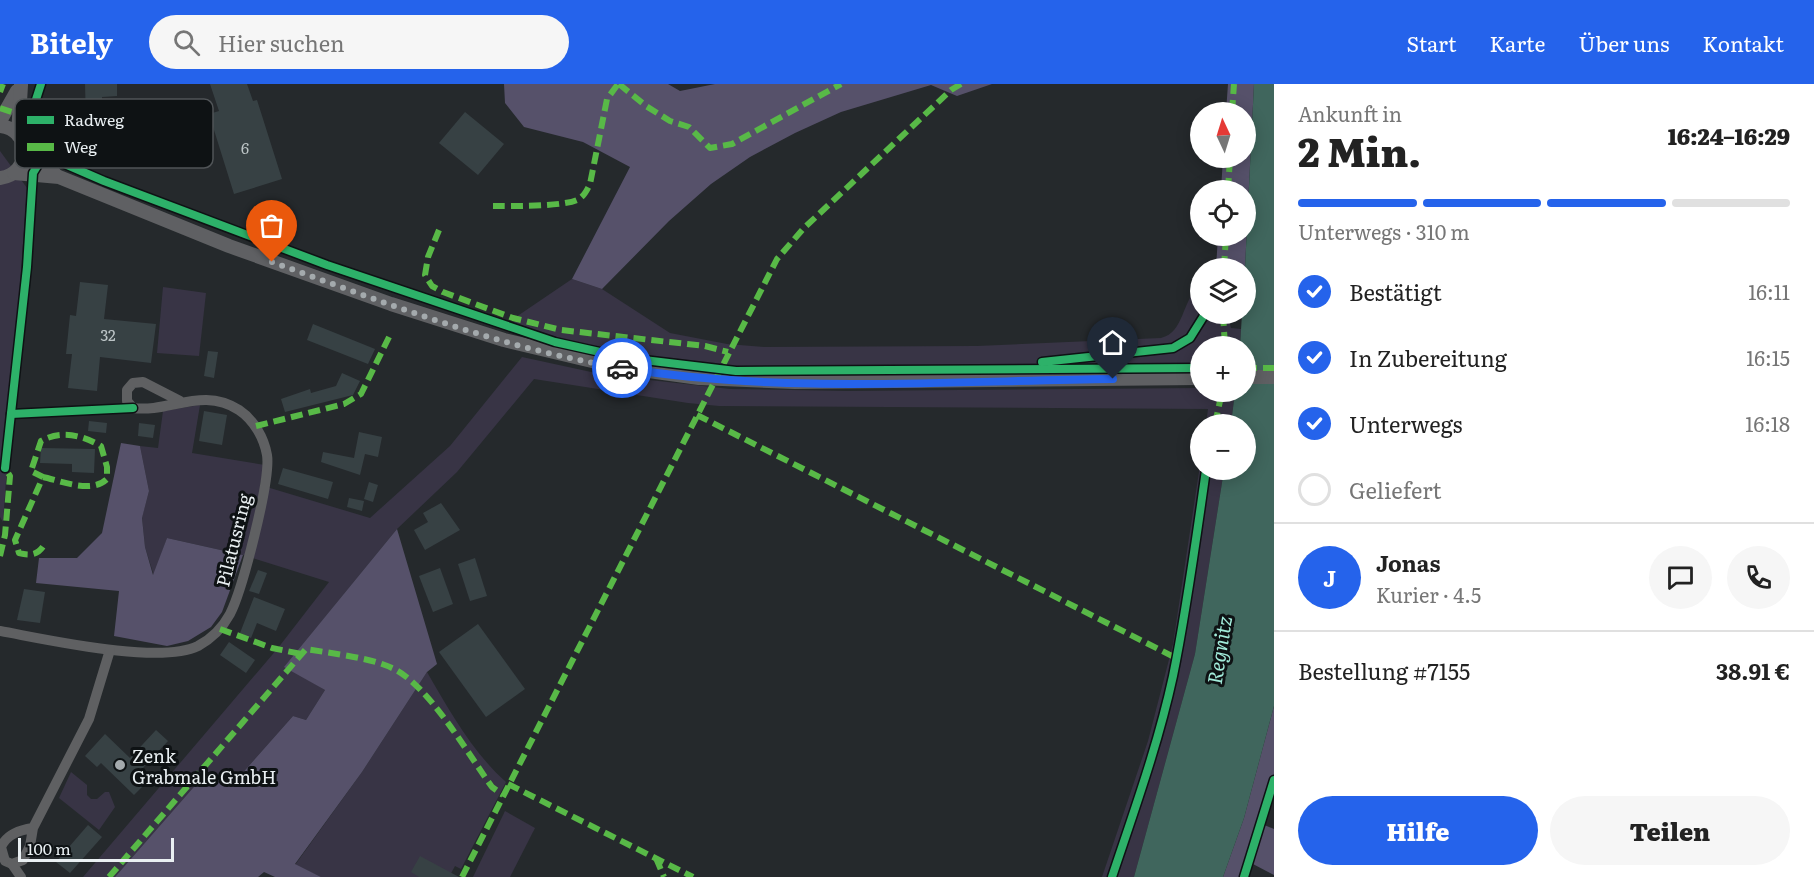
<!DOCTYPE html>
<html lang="de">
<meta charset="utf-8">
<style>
:root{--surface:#fff;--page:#f6f6f6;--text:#222;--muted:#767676;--line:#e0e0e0;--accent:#2563eb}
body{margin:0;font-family:Literata,serif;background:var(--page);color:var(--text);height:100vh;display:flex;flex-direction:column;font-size:22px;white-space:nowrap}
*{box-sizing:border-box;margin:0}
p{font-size:20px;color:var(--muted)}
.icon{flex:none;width:33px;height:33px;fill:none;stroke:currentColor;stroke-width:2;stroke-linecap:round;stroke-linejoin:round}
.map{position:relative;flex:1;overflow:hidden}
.panel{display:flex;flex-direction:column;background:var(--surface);width:540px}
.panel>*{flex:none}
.needle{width:39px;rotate:356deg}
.fabs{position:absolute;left:1190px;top:18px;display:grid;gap:12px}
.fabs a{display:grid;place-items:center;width:66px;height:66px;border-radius:50%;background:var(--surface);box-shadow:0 3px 15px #0003;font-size:30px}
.scale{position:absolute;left:18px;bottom:15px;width:156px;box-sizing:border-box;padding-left:6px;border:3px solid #e9eff2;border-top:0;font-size:16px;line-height:21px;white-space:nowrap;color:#e9eff2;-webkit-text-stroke:4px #0e1214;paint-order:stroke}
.pin{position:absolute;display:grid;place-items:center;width:51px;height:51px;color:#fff;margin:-62px -26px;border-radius:50% 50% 50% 0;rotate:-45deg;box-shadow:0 0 6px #0007}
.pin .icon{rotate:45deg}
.courier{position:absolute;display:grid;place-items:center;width:60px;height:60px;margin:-30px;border:4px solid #2563eb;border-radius:50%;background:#fff;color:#222;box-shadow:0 2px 8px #0007}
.headline em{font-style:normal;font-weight:800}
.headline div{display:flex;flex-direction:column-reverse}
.headline{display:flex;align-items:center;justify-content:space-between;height:102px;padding:0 24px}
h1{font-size:39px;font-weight:800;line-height:45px}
.bar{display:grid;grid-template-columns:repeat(4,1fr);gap:9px 6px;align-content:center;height:72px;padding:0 24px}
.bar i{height:8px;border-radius:4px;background:var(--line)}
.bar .current{background:var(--accent)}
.bar p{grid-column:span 4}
.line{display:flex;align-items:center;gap:15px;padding:0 24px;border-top:2px solid var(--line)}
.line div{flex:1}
.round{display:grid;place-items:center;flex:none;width:63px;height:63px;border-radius:32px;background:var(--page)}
ol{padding:0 24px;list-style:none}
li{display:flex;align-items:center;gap:18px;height:66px}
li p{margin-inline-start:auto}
li .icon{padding:6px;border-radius:50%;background:var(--accent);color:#fff;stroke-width:4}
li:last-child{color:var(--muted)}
li i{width:33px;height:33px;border:3px solid var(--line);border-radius:50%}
.action{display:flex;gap:12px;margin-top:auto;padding:12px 24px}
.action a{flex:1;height:69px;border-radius:36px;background:var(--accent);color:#fff;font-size:24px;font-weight:800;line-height:69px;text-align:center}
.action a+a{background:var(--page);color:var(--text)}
header{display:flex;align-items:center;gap:36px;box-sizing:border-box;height:84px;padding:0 30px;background:var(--accent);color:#fff}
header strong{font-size:28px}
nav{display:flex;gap:33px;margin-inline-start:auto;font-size:21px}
.search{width:420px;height:54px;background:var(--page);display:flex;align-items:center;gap:15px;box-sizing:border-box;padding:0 21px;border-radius:33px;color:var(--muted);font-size:22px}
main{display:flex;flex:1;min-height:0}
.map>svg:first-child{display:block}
</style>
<header>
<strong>Bitely</strong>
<div class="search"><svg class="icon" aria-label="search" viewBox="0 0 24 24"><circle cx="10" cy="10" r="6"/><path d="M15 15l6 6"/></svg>Hier suchen</div>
<nav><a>Start</a><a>Karte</a><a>Über uns</a><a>Kontakt</a></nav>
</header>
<main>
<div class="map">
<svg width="1274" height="793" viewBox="0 0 1274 793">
<rect width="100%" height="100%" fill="#25292c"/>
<g fill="#383445">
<polygon points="0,67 27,104 3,438 0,433"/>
<path d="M 572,195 L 602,205 L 670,249 L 727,260 L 764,263 L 977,262 L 1161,254 C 1185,248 1181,217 1200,201 L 1200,230 L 1227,230 L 1231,244 L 1241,245 L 1240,262 L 1200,262 L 1200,280 L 738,283 L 630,270 L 592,263 L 513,242 L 516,233 Z"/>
<polygon points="163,203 206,209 199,272 157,269"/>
<polygon points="522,273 605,291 730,305 847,307 1200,304 1200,308 1235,308 1231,340 1206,340 1208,325 719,322 688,319 534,295 457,388 397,445 285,582 325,606 306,636 293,632 231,702 206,689 115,793 83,793 278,564 329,498 243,471 167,454 154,492 145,463 142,433 149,407 140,362 158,364 163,327 200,321 192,369 265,381 260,401 370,434 450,362"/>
<polygon points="1200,381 1200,386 1224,386 1195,570 1134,793 1102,793 1148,657 1173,560"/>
<path d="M 427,588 C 449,626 473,669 506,698 L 461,785 L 455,782 L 449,793 L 321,793 L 295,781 L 362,688 Z"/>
<polygon points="71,688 87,701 87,711 91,715 97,715 105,708 109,708 115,723 99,746 59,714"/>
<polygon points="505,727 535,744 510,793 473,793"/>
</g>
<g fill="#56516a">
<polygon points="504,0 668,0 680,7 715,0 992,0 957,12 931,1 841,28 795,49 750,73 711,100 669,137 602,205 572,195 630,83 583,58 524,43 505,19"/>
<polygon points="1228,0 1254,0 1245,184 1216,184 1218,152 1245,152 1245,106 1221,106 1223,74 1245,74 1245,28 1226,28"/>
<polygon points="121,359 140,362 149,407 142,434 145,463 153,491 167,454 243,471 222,528 211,543 188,557 167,562 114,552 119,507 36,499 39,474 77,474 102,449"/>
<polygon points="397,445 437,580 427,588 362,688 295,780 321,793 275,793 264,788 258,793 115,793 206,689 231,702 293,632 306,636 325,606 284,583"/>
<polygon points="1274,622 1274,694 1262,740 1274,745 1274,791 1251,779 1246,793 1223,793 1244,734"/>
</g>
<polygon fill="#40665d" points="1254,0 1274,0 1274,622 1244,734 1223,793 1134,793 1195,570 1224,386 1245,386 1245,340 1231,340 1235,308 1245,308 1245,262 1240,262 1242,230 1245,230 1245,184"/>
<g fill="#374144">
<polygon points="85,0 117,0 117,12 102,13 103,36 127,36 127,53 68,54 67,37 86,37"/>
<polygon points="210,0 247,0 253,17 257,16 282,95 234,110 209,30 219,27"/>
<polygon points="465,28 504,60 478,91 439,59"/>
<polygon points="80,198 108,201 104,235 156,240 151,279 100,273 97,307 68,304 72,270 66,270 70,231 76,232"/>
<polygon points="313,240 375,265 368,280 307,256"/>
<polygon points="208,267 218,268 214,294 204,292"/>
<polygon points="342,289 360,297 353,311 285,328 281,315 310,305 311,309 336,302"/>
<polygon points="204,327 227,331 222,361 199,357"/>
<polygon points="89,337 107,339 106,349 88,347"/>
<polygon points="139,339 155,341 153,354 138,352"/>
<polygon points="359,348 382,353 378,373 365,370 360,391 321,378 323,368 354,374"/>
<polygon points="41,364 95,365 94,389 72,388 72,380 40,379"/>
<polygon points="283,384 333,398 328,415 278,400"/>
<polygon points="369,398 378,401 373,418 364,415"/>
<polygon points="349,414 364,417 362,427 347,423"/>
<polygon points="441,419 460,446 425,466 414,446 428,438 423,429"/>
<polygon points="475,474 487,512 470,517 458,480"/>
<polygon points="440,484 453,520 433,528 419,492"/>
<polygon points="258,486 267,489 259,510 249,507"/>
<polygon points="24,505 45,508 40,539 17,536"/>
<polygon points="254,513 285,525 276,547 257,539 251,554 240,549"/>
<polygon points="478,540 525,605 486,633 439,568"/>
<polygon points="229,558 255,576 246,589 220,571"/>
<polygon points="156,646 168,657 142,685 151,694 134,711 101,679 97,683 85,672 105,650 130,674"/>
<polygon points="88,741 102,753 70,789 56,778"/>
<polygon points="420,772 459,793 419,793 411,788"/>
</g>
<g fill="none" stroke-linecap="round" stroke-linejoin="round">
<g stroke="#5f6062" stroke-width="10">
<path d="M 0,547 C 45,555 159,581 198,562 C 211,555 223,543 230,530 C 242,507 271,396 267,371 C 264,354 254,336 239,326 C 203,302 169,329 133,324 L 127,317 L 127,306 L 133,299 L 143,298 L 180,317"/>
<path d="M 33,744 C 20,746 7,750 1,763 L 5,777 L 12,780 L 23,776 L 30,762 L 33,744 L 89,635 L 110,566"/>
<polyline points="12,780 21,793"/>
</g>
<g stroke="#5f6063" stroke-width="14">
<polyline points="0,37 17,7"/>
<path d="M 0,42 C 32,45 32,90 0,94"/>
<polyline points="18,51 21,1"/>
<polyline points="25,67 55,90"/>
<polyline points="14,89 59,93 229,162 391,220 504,256 613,282 699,294 795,298 1200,294"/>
<polyline points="1245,293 1274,293"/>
</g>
<g stroke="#58b947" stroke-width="6" stroke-dasharray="12 6" stroke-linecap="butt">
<polyline points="619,0 646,22 670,37 689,43 710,64 732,60 841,0"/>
<polyline points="0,8 3,0"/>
<polyline points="0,24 30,34"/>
<polyline points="1232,28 1234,0"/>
<polyline points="1228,106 1230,74"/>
<path d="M 493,122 C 509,122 566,123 579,115 C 584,112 587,106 590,100 L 607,15 L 618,0"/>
<polyline points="439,146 428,173 425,191 432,202 443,208 513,234 561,246 705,262 728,268"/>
<polyline points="1224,184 1226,152"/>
<polyline points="1223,230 1225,262"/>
<polyline points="1245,284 1274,284"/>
<polyline points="697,331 1176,574"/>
<polyline points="1215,340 1222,308"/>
<polyline points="256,342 344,320 361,310 391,249"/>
<path d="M 43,393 C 61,397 92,410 107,395 L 107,383 L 101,362 C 82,351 61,346 41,357 L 31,387 L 43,393 L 15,456 L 19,469 C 30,472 38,471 44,461"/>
<polyline points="0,472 5,451 10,392 5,384 6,378"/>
<polyline points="220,545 272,564 301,570"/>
<polyline points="508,700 693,793"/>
<polyline points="656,774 664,793"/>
<path d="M 109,793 L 306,565 C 329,569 372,574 392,584 C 428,600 468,670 492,703 L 503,711"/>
<polyline points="462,793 777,175 804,144 951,6 961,0"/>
</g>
<g stroke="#0e1214" stroke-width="11">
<g id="cycleway">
<polyline points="41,0 30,34 36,59 44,71 104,97 327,181 555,258 627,274 736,287 1200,284"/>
<polyline points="1042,278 1173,264 1190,254 1205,230"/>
<polyline points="11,330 133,324"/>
<polyline points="5,384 27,183 33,89 44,71"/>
<path d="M 1112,793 C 1134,727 1158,661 1173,592 C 1187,524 1196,455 1206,386"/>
<polyline points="1244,793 1274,696"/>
</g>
</g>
<use href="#cycleway" stroke="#2db169" stroke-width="8"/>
</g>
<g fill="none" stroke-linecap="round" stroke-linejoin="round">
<path stroke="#a4aaad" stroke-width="6" stroke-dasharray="0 10.8" d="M 272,178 C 386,219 502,265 622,284"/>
<path stroke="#2563eb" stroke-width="8" d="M 622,284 C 784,310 950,297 1113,295"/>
</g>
<circle fill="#a4aaad" stroke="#0e1214" stroke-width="2" cx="120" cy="681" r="6"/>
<g text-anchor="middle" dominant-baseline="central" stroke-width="6" stroke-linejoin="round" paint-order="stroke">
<g font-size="15" fill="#bcc4c6">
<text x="245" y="63">6</text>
<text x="108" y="250">32</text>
</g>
<g font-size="18" fill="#e9eff2" stroke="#0e1214">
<text transform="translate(233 456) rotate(-76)">Pilatusring</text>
</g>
<g font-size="18" fill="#e9eff2" stroke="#0e1214" text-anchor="start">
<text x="132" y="671">Zenk<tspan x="132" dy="21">Grabmale GmbH</tspan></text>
</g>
<g font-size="20" font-style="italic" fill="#a2ecdb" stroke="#0e1214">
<text transform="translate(1218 566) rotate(-81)">Regnitz</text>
</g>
</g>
<rect x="15" y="15" width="198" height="69" rx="9" fill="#0e1214" stroke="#505457" stroke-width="1.5"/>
<rect x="27" y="32" width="27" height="8" fill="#2db169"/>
<rect x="27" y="59" width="27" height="8" fill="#58b947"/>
<g font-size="16" fill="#e9eff2">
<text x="64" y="42">Radweg</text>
<text x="64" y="69">Weg</text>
</g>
</svg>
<div class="fabs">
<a><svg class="needle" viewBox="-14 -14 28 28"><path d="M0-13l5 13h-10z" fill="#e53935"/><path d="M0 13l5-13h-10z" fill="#767676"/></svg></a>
<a><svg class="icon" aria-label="locate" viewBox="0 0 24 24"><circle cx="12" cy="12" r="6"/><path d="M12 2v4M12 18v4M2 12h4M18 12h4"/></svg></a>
<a><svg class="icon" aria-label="layers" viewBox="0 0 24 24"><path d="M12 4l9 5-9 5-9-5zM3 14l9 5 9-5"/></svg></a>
<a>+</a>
<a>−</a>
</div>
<div class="scale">100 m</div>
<div class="pin" style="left:272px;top:178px;background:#ea580c"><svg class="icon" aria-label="bag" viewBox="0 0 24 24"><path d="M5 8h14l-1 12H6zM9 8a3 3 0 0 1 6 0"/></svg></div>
<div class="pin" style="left:1113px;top:295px;background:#1f2937"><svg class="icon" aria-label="home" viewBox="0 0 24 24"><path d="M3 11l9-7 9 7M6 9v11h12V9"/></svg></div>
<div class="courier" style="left:622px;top:284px"><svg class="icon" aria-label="car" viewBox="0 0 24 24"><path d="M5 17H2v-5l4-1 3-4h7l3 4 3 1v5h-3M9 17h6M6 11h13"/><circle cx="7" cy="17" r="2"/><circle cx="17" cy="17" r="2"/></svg></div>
</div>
<section class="panel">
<div class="headline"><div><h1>2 Min.</h1><p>Ankunft in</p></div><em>16:24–16:29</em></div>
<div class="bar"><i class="current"></i><i class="current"></i><i class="current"></i><i></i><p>Unterwegs · 310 m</p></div>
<ol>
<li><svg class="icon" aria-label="check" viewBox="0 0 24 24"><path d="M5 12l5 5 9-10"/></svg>Bestätigt<p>16:11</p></li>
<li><svg class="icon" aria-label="check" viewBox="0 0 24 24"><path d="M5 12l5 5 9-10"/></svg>In Zubereitung<p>16:15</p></li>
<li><svg class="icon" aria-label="check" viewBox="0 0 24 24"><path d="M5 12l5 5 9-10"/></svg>Unterwegs<p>16:18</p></li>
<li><i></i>Geliefert</li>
</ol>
<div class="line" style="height:108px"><b class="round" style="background:var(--accent);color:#fff">J</b><div><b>Jonas</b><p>Kurier · 4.5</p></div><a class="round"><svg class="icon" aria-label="chat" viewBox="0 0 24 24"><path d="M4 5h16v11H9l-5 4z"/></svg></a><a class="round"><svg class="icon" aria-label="phone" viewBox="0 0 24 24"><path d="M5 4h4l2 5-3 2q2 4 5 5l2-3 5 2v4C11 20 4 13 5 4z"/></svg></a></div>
<div class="line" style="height:78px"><div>Bestellung #7155</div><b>38.91 €</b></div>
<div class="action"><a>Hilfe</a><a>Teilen</a></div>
</section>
</main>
